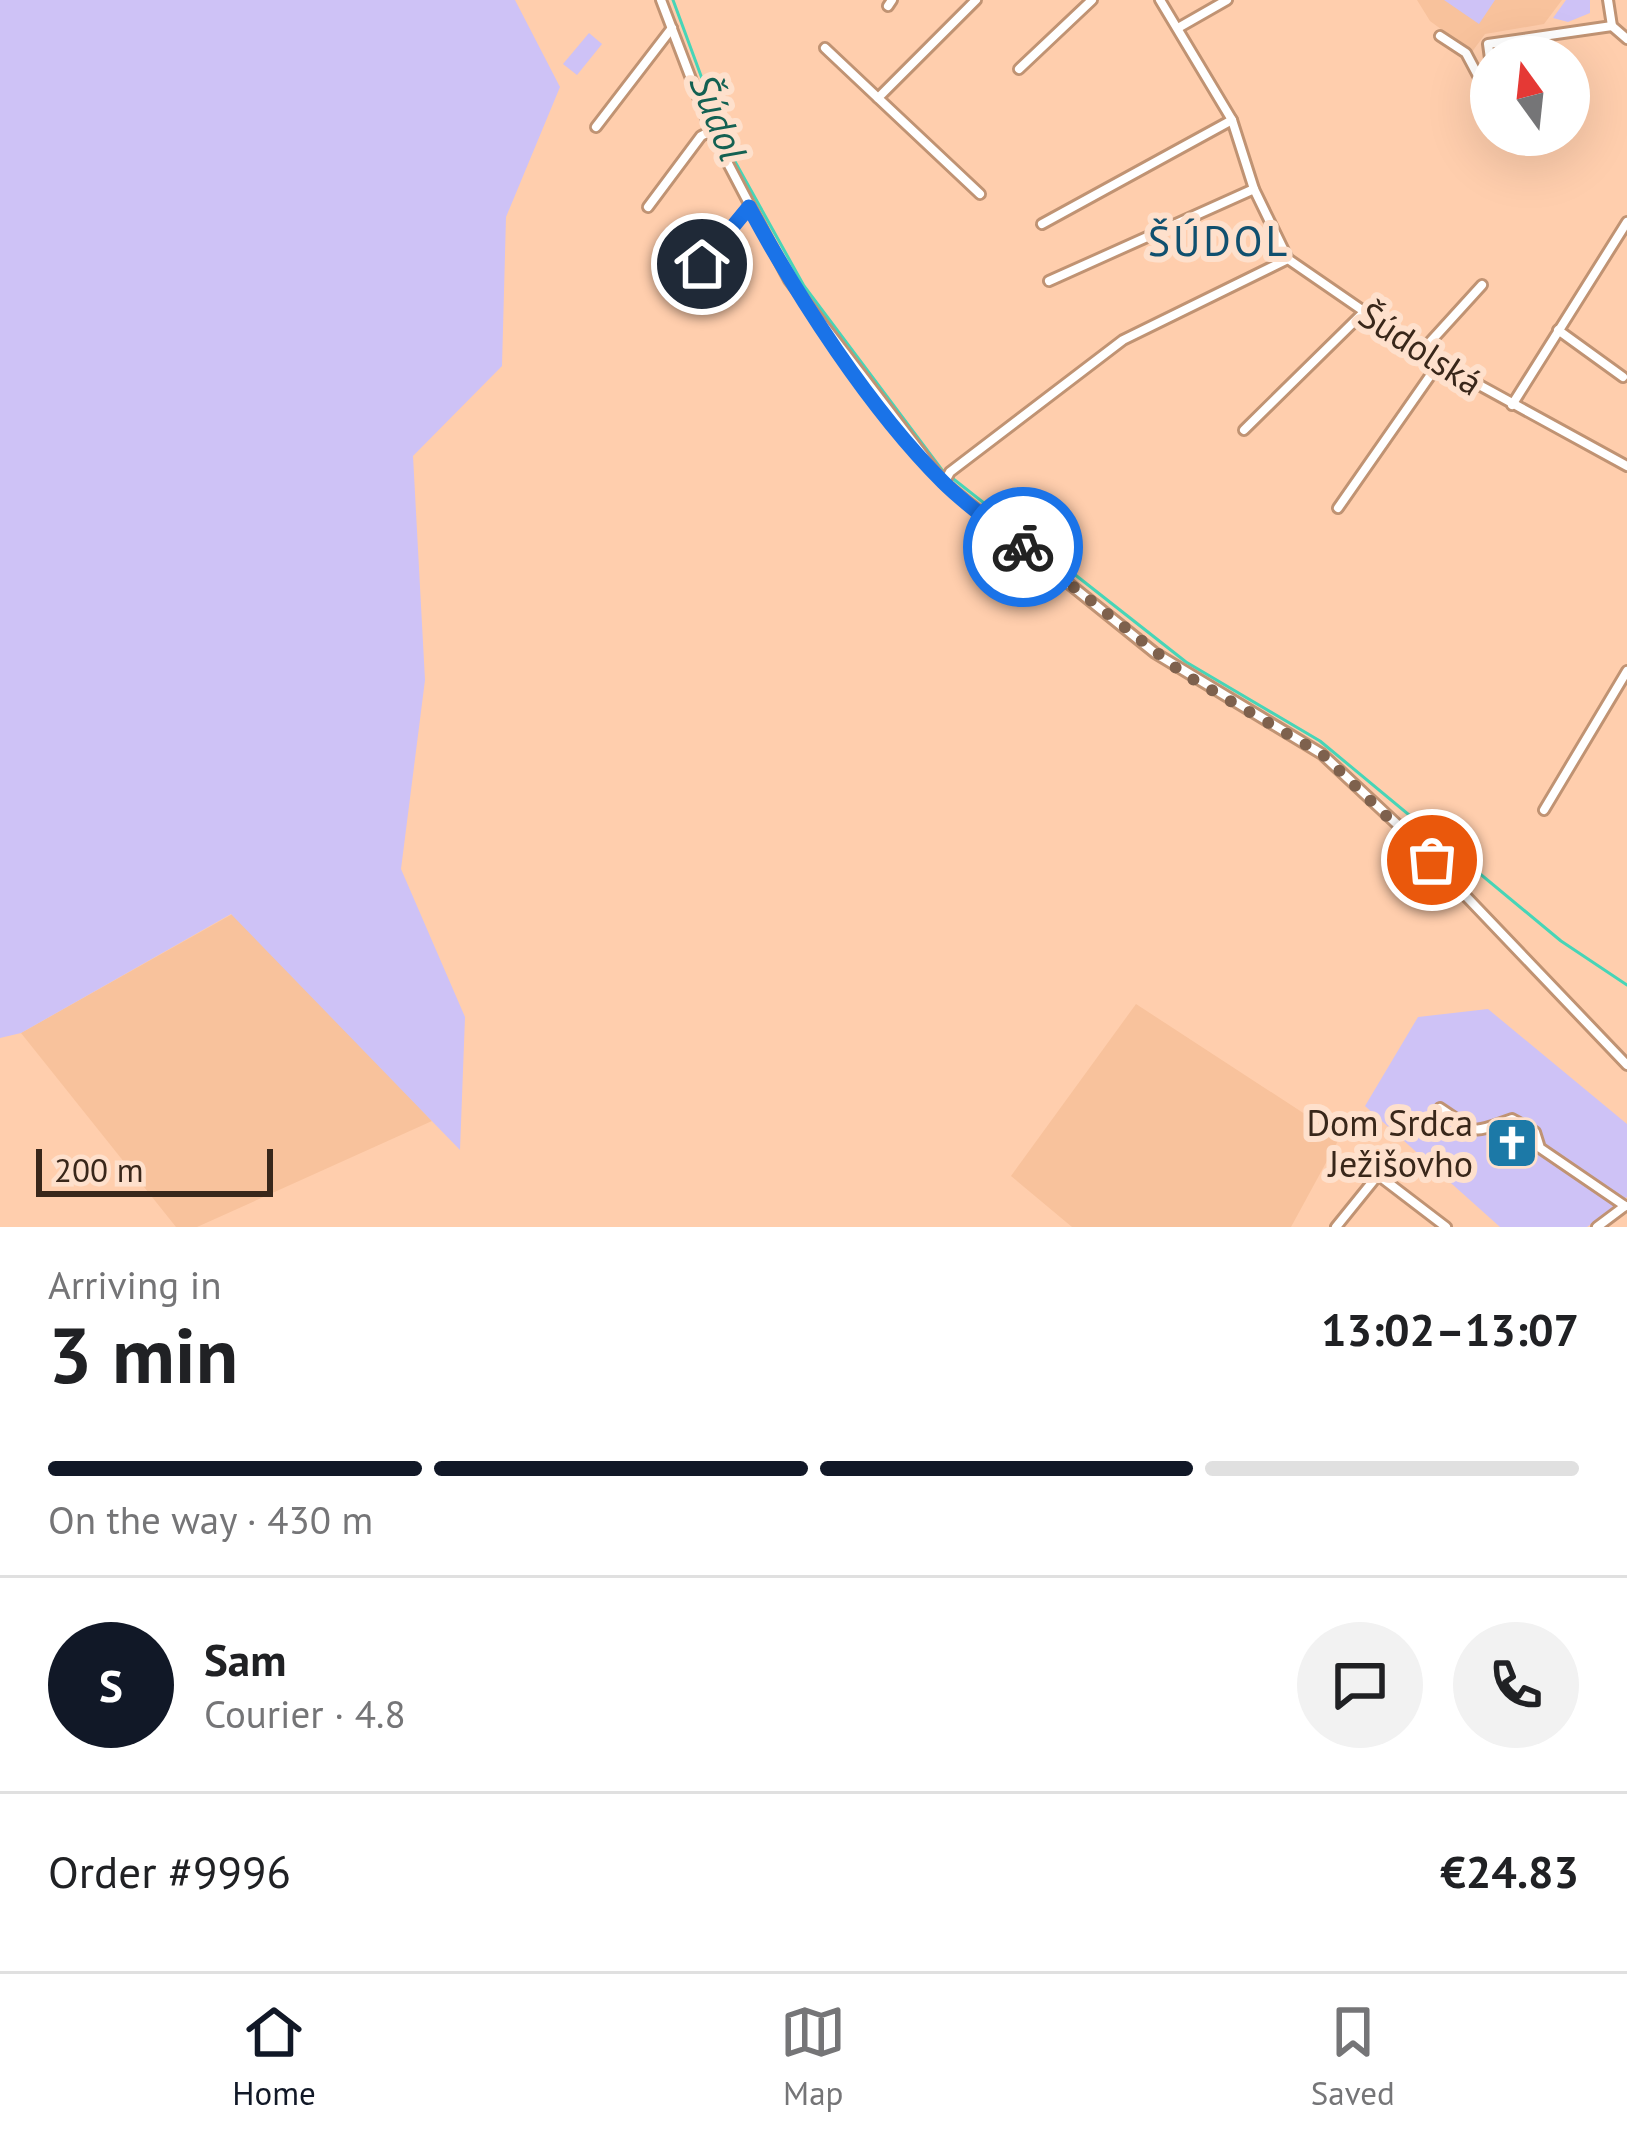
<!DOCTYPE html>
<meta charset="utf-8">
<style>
:root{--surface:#fff;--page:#f2f2f2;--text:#202124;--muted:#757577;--line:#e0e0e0;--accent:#111827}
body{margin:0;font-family:"PT Sans",sans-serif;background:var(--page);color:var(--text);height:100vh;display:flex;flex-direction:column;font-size:45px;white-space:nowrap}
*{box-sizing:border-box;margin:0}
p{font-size:39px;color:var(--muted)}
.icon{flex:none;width:66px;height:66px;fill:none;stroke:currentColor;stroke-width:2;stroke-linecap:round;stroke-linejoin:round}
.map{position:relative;height:1227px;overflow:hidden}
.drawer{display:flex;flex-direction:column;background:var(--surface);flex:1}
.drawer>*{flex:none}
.needle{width:78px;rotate:345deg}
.fabs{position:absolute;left:1470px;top:36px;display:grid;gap:24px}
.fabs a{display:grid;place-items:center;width:120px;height:120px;border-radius:50%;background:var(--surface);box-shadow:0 12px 48px #0002;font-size:60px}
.scale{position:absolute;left:36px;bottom:30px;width:237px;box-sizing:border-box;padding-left:12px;border:6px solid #39271a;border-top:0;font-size:33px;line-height:42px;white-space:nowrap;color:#39271a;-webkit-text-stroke:9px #fee0cc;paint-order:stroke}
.pin{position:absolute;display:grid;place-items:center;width:102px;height:102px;color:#fff;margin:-51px;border:6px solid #fff;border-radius:50%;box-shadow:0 3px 12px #0007}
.courier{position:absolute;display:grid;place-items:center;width:120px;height:120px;margin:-60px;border:9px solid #1a73e8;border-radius:50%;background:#fff;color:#222;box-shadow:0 3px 15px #0007}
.headline em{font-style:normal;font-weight:700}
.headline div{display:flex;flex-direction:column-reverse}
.headline{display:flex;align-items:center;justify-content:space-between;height:204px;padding:0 48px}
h1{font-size:78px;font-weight:700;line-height:90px}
.bar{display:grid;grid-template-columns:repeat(4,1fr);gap:18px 12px;align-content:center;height:144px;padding:0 48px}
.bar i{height:15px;border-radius:9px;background:var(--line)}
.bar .on{background:var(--accent)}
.bar p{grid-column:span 4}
.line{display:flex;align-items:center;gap:30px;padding:0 48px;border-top:3px solid var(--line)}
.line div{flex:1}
.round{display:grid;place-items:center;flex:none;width:126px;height:126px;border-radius:63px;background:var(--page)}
.dock{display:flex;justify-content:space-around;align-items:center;height:168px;border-top:3px solid var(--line);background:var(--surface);font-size:33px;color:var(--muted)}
.dock a{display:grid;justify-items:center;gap:6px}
.dock .on{color:var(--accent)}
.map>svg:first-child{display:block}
</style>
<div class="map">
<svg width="1627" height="1227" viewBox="0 0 1627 1227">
<rect width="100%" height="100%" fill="#ffcead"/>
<g fill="#f8c29c">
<polygon points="1417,0 1562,0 1544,24 1485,34 1472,52 1430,21"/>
<polygon points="236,912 432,1121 197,1227 176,1227 21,1033"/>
<polygon points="1136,1004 1340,1137 1291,1227 1072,1227 1011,1176"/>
</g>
<g fill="#cec2f6">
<polygon points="0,0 515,0 560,87 506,217 502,366 413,456 425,680 401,869 465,1017 460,1150 231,914 21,1033 0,1038"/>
<polygon points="1444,0 1495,0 1479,24"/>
<polygon points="1566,0 1590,0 1590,13 1568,22 1553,18"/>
<polygon points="589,33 602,44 577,75 563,64"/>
<polygon points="1488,1009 1627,1124 1627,1197 1587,1227 1500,1227 1365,1106 1418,1017"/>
</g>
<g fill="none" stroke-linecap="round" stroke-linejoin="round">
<polyline stroke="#47d5b7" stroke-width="3" points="673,0 728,149 804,286 942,470 1186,662 1320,741 1561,941 1627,985"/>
<g stroke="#c09373" stroke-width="14">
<g id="minor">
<polyline points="661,0 711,131 789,280 944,483 1155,653 1322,754 1399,826 1627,1065"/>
<polyline points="976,0 878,98 980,194"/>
<polyline points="1160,0 1232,120 1254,189 1288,259 1439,363 1627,466"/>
<polyline points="1608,0 1612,26 1627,39"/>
<polyline points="888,6 892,0"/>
<polyline points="1178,28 1227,0"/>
<polyline points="1440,36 1466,53 1491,100"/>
<polyline points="825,48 878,98"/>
<polyline points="1491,66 1488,44 1612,26"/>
<polyline points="1019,69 1092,0"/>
<polyline points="596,127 672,28"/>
<polyline points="648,207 701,136 711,131"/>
<polyline points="1042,224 1232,120"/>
<polyline points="702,264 749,207"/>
<polyline points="1049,281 1254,189"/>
<polyline points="1558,330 1623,377"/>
<polyline points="1422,351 1482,285"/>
<polyline points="1512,405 1627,222"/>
<polyline points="1244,430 1365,311"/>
<polyline points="944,483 950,472 1123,340 1288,259"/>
<polyline points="1338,508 1439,363"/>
<polyline points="1544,810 1627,671"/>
<path d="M 1440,1108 C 1481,1135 1469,1134 1512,1119 L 1535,1132 L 1540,1148 L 1625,1206"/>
<polyline points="1336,1227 1378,1175 1446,1227"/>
<polyline points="1597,1227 1625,1206"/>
</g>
</g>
<use href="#minor" stroke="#fff" stroke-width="8"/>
</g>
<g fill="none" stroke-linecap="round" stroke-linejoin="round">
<polyline stroke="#7e614d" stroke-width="12" stroke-dasharray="0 21.6" points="1023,547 1184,674 1322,754 1432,860"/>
<path stroke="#1a73e8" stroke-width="15" d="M 702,264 L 749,207 C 798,298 870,409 943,482 C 967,506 996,526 1023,547"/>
</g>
<defs>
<g id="church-square" transform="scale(2.7)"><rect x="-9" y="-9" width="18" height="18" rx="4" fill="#1c79a7" stroke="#fee0cc"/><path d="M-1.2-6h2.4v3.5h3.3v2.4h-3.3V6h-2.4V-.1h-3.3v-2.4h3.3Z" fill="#fff"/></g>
</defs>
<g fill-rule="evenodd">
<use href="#church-square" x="1512" y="1143"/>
</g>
<g text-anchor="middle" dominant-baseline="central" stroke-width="12" stroke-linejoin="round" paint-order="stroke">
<g font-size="36" fill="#39271a" stroke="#fee0cc">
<text transform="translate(1421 348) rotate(33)">Šúdolská</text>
</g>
<g font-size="36" fill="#39271a" stroke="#fee0cc" text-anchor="end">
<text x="1473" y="1122">Dom Srdca<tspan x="1473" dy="41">Ježišovho</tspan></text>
</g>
<g font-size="39" font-style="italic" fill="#146152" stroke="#fee0cc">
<text transform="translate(719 117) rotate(68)">Šúdol</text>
</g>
<g font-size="42" letter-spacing="3" fill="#10506f" stroke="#fee0cc">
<text x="1219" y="240">ŠÚDOL</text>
</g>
</g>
</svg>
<div class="fabs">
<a><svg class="needle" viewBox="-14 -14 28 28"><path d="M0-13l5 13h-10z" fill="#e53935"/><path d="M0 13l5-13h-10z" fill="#757577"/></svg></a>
</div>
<div class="scale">200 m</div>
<div class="pin" style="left:1432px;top:860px;background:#ea580c"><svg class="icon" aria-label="bag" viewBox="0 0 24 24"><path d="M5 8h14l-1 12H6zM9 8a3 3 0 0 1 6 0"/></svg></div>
<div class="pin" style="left:702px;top:264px;background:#1f2937"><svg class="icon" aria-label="home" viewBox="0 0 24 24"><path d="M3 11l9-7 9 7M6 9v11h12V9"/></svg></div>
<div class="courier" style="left:1023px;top:547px"><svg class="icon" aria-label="bike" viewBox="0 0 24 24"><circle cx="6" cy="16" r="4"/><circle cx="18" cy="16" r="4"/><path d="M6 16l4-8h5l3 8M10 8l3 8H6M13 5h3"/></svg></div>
</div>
<section class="drawer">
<div class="headline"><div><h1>3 min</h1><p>Arriving in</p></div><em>13:02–13:07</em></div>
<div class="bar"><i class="on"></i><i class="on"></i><i class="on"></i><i></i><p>On the way · 430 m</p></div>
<div class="line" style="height:216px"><b class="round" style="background:var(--accent);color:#fff">S</b><div><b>Sam</b><p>Courier · 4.8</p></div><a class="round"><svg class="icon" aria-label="chat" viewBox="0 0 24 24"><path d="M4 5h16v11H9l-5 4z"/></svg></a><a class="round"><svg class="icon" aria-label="phone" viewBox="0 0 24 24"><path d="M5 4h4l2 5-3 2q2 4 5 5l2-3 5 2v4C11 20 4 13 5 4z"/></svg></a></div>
<div class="line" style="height:156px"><div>Order #9996</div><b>€24.83</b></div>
</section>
<nav class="dock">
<a class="on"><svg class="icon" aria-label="home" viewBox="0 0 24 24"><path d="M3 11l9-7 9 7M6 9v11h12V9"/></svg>Home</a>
<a><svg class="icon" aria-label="map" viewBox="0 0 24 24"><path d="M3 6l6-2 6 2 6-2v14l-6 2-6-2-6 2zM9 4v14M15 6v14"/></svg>Map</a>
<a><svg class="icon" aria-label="saved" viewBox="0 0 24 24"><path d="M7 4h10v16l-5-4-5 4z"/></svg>Saved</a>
</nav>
